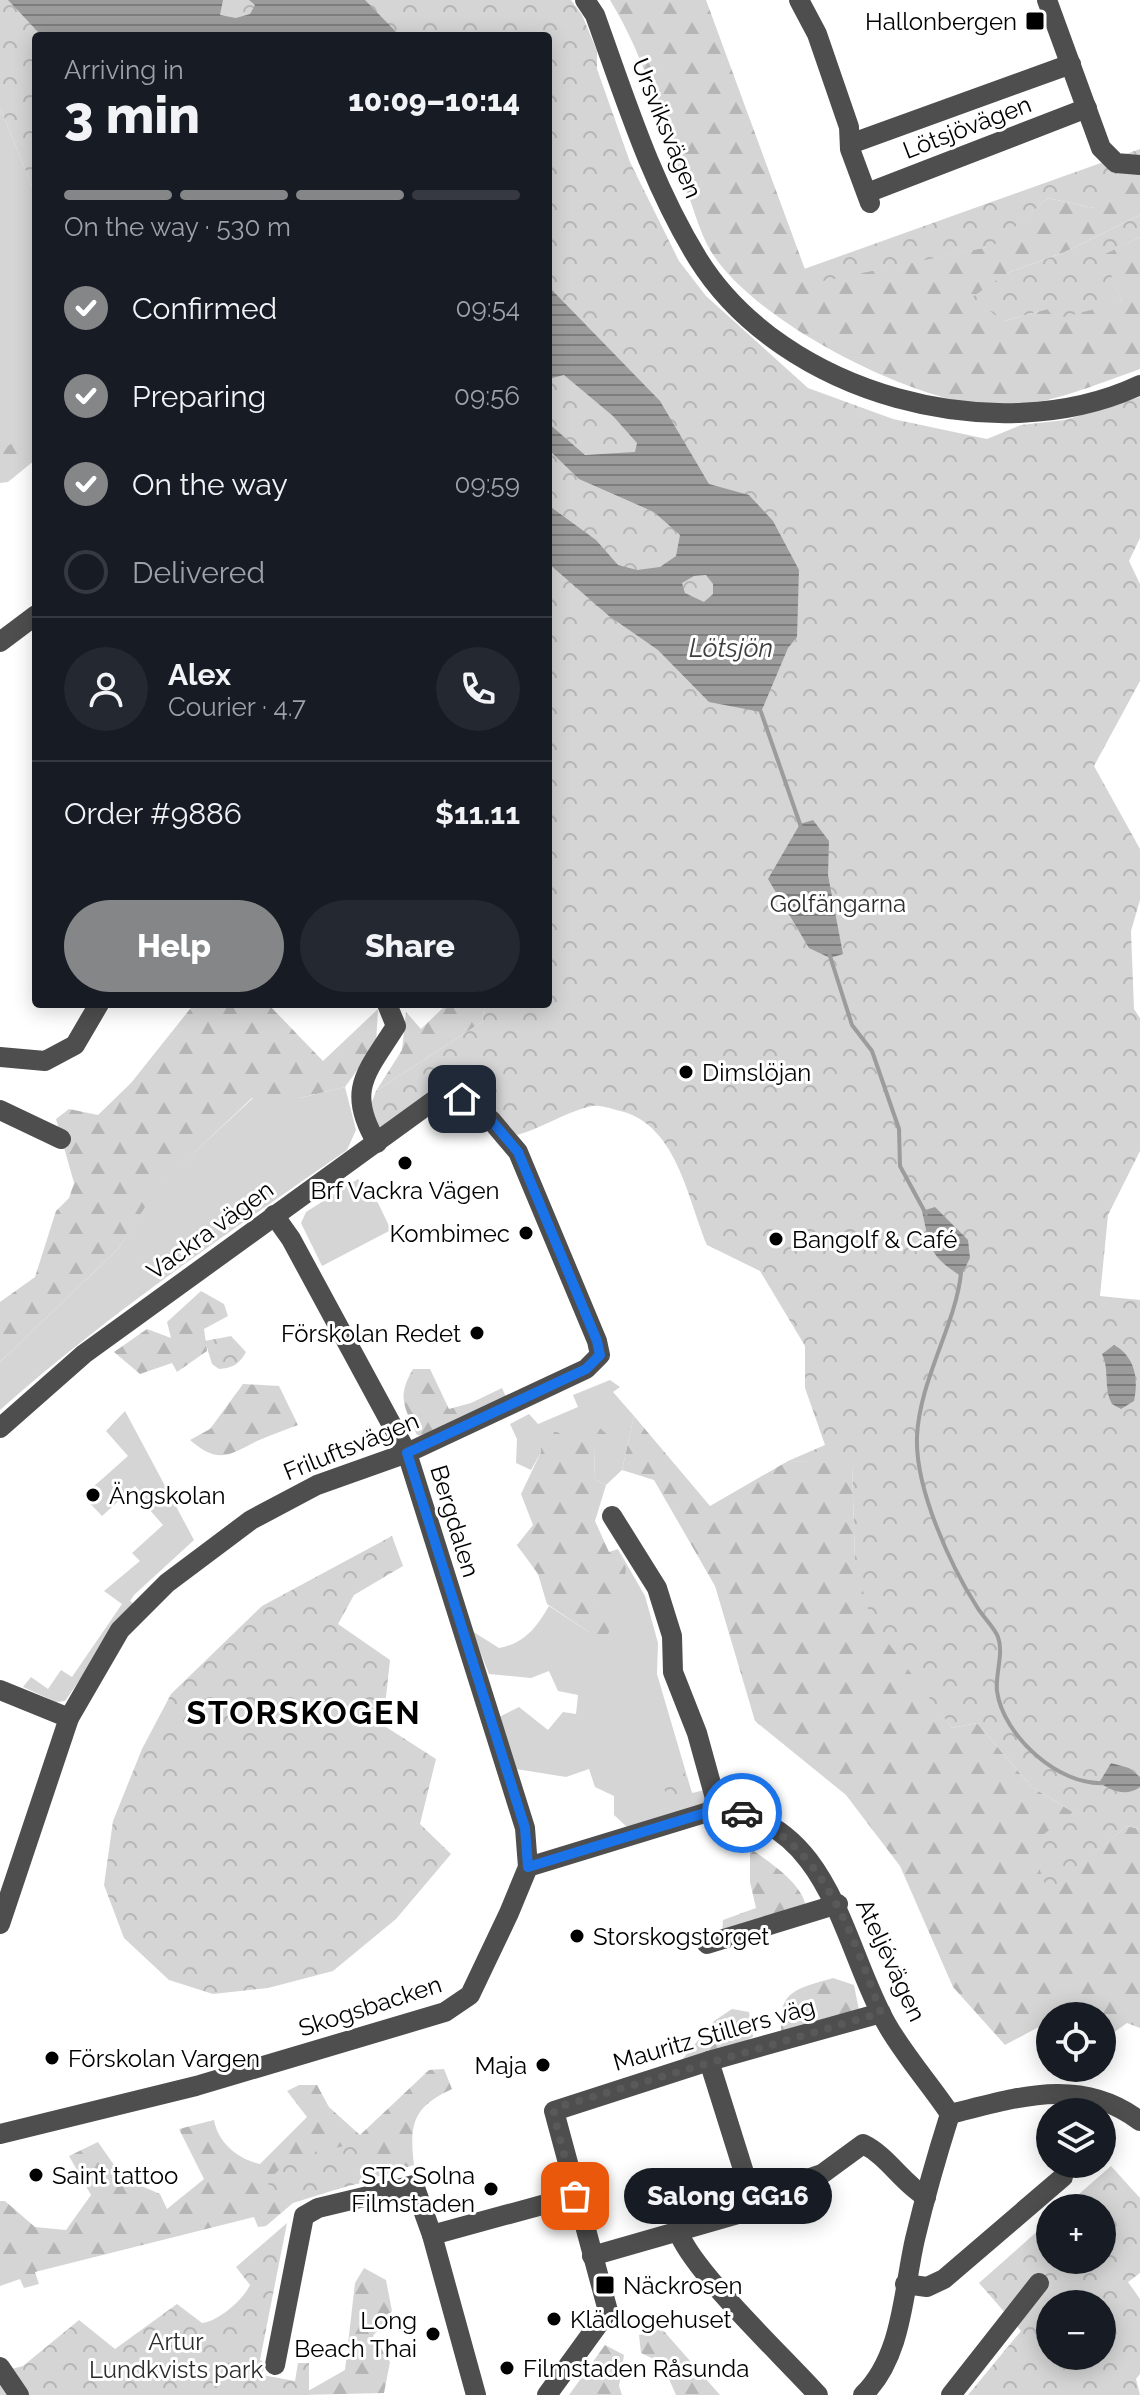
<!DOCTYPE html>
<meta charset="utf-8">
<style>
:root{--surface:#171b24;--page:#242831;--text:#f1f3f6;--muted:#9ea1a6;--line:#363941;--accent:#858687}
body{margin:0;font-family:Raleway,sans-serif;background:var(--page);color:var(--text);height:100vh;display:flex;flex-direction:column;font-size:30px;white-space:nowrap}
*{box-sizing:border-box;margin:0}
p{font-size:26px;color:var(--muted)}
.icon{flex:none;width:44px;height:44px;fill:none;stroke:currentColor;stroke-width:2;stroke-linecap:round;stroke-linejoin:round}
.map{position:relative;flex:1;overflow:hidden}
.panel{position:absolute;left:32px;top:32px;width:520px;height:976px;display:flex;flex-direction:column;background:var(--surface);border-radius:8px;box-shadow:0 4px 20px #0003}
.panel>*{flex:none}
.tools{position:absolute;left:1036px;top:2002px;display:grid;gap:16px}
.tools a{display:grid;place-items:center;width:80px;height:80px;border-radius:50%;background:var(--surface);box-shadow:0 4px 20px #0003;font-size:40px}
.pin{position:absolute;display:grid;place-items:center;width:68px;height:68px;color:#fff;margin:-34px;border-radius:16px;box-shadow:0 4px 12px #0006}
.courier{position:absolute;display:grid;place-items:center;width:80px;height:80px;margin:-40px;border:6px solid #1a73e8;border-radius:50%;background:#fff;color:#222;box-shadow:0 2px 10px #0007}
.bubble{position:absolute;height:56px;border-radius:28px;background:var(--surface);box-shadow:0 4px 20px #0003;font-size:26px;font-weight:800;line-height:56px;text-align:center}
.headline em{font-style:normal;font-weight:800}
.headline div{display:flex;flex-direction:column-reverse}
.headline{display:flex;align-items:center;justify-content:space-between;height:136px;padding:0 32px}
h1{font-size:52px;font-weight:800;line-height:60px}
.bar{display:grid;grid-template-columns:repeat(4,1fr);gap:12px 8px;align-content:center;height:96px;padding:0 32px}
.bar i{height:10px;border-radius:6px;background:var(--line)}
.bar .active{background:var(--accent)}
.bar p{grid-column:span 4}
.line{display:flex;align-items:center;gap:20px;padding:0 32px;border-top:2px solid var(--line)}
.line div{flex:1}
.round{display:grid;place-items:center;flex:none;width:84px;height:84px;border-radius:42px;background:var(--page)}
ol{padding:0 32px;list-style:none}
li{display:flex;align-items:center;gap:24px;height:88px}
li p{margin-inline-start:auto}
li .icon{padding:8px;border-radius:50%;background:var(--accent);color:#fff;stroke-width:4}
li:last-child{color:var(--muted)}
li i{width:44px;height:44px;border:4px solid var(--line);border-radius:50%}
.cta{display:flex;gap:16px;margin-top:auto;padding:16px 32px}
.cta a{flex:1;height:92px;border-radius:48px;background:var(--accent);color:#fff;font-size:32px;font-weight:800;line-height:92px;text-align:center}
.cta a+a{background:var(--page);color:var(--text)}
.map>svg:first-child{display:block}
</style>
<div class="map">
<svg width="1140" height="2395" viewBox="0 0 1140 2395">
<defs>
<pattern id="forest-firs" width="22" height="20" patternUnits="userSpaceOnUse" patternTransform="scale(2)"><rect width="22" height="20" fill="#d5d5d5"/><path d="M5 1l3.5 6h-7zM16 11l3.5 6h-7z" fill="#b5b5b5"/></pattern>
<pattern id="park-crowns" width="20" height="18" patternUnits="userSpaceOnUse" patternTransform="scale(2)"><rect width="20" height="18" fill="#d5d5d5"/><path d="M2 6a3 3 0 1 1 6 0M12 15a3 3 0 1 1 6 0" fill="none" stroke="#b5b5b5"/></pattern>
<pattern id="water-rules" width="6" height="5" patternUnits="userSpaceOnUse" patternTransform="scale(2)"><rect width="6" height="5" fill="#9c9c9c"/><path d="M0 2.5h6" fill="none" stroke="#7d7d7d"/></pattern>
</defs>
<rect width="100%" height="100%" fill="#fff"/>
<g fill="#d5d5d5">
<polygon points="0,107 36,196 36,451 26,451 0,461"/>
<path d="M 345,1087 L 356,1130 L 347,1150 C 229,1232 108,1314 0,1410 L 0,1362 L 118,1249 L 157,1187 L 253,1098 L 300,1098 Z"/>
<polygon points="358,1179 378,1203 391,1230 322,1266 301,1223 306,1212"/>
<polygon points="610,1380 620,1387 613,1392 634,1416 622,1470 606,1485 594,1479 595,1446 568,1438 541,1452 531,1470 516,1463 517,1439 510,1424 529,1414 538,1424 578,1407 573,1395"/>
<polygon points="125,1411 194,1540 134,1595 130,1601 133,1603 65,1701 56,1702 23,1687 31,1677 48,1689 61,1670 72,1677 122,1604 104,1591 140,1561 132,1553 163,1525 148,1508 151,1504 135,1486 102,1516 83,1496 128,1456 106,1431"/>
<path d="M 618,1549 L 645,1596 L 658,1643 L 657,1674 L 692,1793 L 705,1790 L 709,1802 L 627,1827 L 614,1815 L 614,1796 L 595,1787 L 589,1769 L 566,1777 L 516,1769 L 497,1718 L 519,1707 L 548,1730 L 563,1712 L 576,1714 L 578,1695 L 558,1691 L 549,1671 L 531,1678 L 489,1674 L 472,1631 L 499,1648 C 525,1643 536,1628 549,1606 L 589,1632 L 600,1611 L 593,1600 L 626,1568 Z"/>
</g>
<g fill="url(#forest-firs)">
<path d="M 610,0 L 706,0 L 810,283 L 992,246 L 1048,198 L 1093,208 L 1124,175 L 1140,174 L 1140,215 L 1065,252 L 1007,273 L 1004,321 L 1047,309 L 1122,302 L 1102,255 L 1140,237 L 1140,369 C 1101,383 1042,407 1000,407 C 918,406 749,320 709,248 C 700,232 695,213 689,197 C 664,131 647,60 610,0 Z"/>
<polygon points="32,439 35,460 8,482 0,483 0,452 16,440"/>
<polygon points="194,1004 268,1004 323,1061 378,1009 376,1044 345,1087 300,1098 252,1098 158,1187 118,1249 0,1362 0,1302 35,1277 56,1211 69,1198 74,1183 56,1119 69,1109 98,1115 131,1083"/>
<polygon points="447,1004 485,1004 482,1022 376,1091 402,1050 406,1012 421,1029"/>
<polygon points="201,1291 224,1304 228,1316 204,1329 207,1351 177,1372 172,1363 140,1374 114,1352 147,1329 171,1338 167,1322"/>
<path d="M 413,1369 L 430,1369 L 449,1409 L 471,1403 L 502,1388 L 507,1399 L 426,1437 L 417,1435 C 405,1407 396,1398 413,1369 Z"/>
<path d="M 243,1384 L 279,1386 L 298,1425 C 285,1430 270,1435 257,1441 C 228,1456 218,1464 190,1440 L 210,1429 Z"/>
<polygon points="634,1416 710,1506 788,1461 852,1463 855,1562 921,1684 952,1728 977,1723 1032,1787 1073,1812 1048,1891 1127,1826 1140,1829 1140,2028 1127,2023 1102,2041 1102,2016 1050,2016 1050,2021 1005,2045 953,1987 900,1866 846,1795 755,1721 715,1586 654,1480 622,1470"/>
<polygon points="574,1428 600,1428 611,1438 595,1447 594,1479 606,1485 595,1521 609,1552 618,1549 626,1568 623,1594 602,1594 593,1600 613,1624 606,1638 589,1632 547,1604 538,1574 517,1545 533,1525 521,1494 541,1452 541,1432 557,1432 568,1438"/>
<path d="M 750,1848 C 770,1863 800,1881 806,1906 L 722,1933 L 723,1920 L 756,1908 L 750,1882 Z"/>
<path d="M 833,1978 L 854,1985 L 860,2015 L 782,2041 C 777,1992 789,1991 833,1978 Z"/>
<polygon points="732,2009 749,2012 753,2037 738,2045 681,2061 714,2021"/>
<path d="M 444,2069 L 452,2089 C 413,2107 409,2124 414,2165 L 293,2203 L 266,2226 L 258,2227 L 254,2217 L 35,2272 L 39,2284 L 24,2288 L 20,2279 L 0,2286 L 0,2201 L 5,2201 L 35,2227 L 66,2230 L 91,2195 L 69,2156 L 98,2142 L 123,2178 L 160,2194 L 167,2209 L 204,2179 L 179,2129 L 214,2120 C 218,2143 238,2159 260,2164 L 307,2117 L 287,2091 L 299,2085 L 317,2085 L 329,2107 L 360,2135 L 429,2070 Z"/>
<polygon points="364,2268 386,2280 392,2311 373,2336 390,2362 384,2393 301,2395 345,2370 355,2283"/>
<polygon points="662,2329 720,2395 676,2395 662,2363 641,2353 639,2335"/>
<polygon points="605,2345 624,2355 619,2386 622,2395 569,2395"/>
</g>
<g fill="url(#park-crowns)" fill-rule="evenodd">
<path d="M 0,0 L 571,0 L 582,15 L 597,51 L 597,69 L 630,162 L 679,261 L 706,296 L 808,388 L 893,419 L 987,439 L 1021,425 L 1065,420 L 1140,397 L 1140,538 L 1129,561 L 1140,584 L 1140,681 L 1094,766 L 1140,849 L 1140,900 L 1131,931 L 1134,1009 L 1140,1018 L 1140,1151 L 1108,1215 L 1100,1296 L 1140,1300 L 1140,1829 L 1127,1826 L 1048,1892 L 1039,1868 L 1040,1837 L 1073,1812 L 1032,1787 L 977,1723 L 952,1728 L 871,1620 L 855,1562 L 852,1464 L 788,1461 L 825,1445 L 805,1388 L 805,1346 L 760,1271 L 707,1245 C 687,1197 676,1121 616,1110 C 609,1108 599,1105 592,1106 C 567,1111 543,1128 517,1135 L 474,1097 L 458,1091 L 378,1129 L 370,1107 L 376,1091 L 482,1022 L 485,1004 L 548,1004 L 548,36 L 36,36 L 36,196 L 0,107 Z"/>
<polygon points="1140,149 1140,174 1124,176 1124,189 1093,208 1048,198 993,246 809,284 804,269"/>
<polygon points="1140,215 1140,237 1103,255 1122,302 1056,319 1047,309 1004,321 971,298 1007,273 1065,252"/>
<path d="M 231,1336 L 246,1352 C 239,1365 232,1368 219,1369 L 212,1364 L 205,1341 Z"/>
<polygon points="392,1536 403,1566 354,1595 338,1624 390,1660 383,1725 436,1759 420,1824 451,1854 396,1919 333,1971 268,1988 213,1994 169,1980 124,1938 104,1885 113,1821 142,1749 171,1694 262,1606"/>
<polygon points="679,1759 692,1793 669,1802 656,1767"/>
<path d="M 358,2142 L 377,2167 L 369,2181 L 292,2200 L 271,2192 L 268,2182 C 296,2146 319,2155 358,2142 Z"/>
<path d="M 1111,2166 L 1140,2198 L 1140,2273 L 1128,2282 L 1140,2299 L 1140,2374 L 1136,2379 L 1140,2395 L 968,2395 L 1021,2331 L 979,2283 L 1050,2220 L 1050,2260 L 1102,2260 L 1102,2208 L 1063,2208 ZM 1050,2304 L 1102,2304 L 1102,2356 L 1050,2356 Z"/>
<path d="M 287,2223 L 260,2360 L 265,2363 L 262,2375 L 295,2381 L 298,2363 L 309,2363 L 309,2395 L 0,2395 L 0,2372 L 23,2366 L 79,2320 L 115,2349 L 177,2304 L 202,2323 C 219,2321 243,2300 250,2285 L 236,2267 Z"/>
</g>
<g fill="url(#water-rules)" fill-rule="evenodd">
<polygon points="8,0 223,0 220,15 236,18 250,14 255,5 249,0 365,0 400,36 42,36"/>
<path d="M 548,286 L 660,401 L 709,484 L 749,495 L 773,521 L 799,570 L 797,637 L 788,648 L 761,712 L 709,702 L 658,650 L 609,616 L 548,563 L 548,505 L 596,540 L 618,565 L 637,570 L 660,567 L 676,556 L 680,535 L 654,512 L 579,479 L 548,449 L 548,423 L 585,455 L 635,452 L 637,443 L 613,416 L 564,375 L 548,379 ZM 706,575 L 713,584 L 713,594 L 704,602 L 685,593 L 682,583 L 694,576 Z"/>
<polygon points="813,820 829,841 828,875 843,954 830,958 809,948 768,879 800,824"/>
<path d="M 935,1207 L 968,1240 L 970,1258 L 961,1276 C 929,1256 930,1247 922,1211 Z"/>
<path d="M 1114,1345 C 1135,1356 1139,1380 1134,1401 L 1121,1409 L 1112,1404 C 1103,1387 1110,1371 1102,1354 Z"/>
<path d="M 1111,1763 L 1129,1768 L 1140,1777 L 1140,1787 C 1126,1797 1113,1791 1099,1783 Z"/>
</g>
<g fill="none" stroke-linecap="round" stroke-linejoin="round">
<g stroke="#9c9c9c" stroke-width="4">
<polyline points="761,712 801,827"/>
<polyline points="829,953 852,1025 872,1051 899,1129 900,1166 926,1214"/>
<path d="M 961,1273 C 956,1324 919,1381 917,1437 C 915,1488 950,1565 977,1607 C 983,1617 994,1627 998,1637 C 1004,1653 995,1675 997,1691 C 1003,1736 1059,1786 1104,1783"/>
</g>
<g stroke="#4e4e4e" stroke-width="20">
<path d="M 585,0 L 595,15 C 625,98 651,183 698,259 C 783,395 997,452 1140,385"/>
<polyline points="799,0 817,34 849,127 850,149 870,203"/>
<polyline points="1047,0 1101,148 1116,163 1140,165"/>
<polyline points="850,144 1071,64"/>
<polyline points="867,193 1087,108"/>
<polyline points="0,642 36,615"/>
<polyline points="0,1057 45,1061 75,1045 99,1004"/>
<polyline points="0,1110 61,1139"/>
<path d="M 377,1143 C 345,1090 367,1072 396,1026 L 387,1004"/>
<polyline points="0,1428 84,1354 440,1096 462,1099 491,1120 518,1152 597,1341 600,1355 586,1369 407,1453 317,1485 251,1520 167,1583 120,1630 69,1718 0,1924"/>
<polyline points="612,1516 657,1588 672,1636 673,1672 697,1733 718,1809"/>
<polyline points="0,1690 69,1718"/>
<path d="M 528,1867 L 718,1809 C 831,1821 842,1944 886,2023 C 904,2055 930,2084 950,2114"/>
<polyline points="707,1944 838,1904"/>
<polyline points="709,2061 752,2198"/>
<path d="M 950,2114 C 1016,2098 1080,2075 1140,2121"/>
<polyline points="0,2134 196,2086 445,2012 470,1995 509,1913 528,1867 525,1828 407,1453 291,1239 274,1215"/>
<path d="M 678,2231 C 692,2271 785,2358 818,2395"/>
<polyline points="432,2235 575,2196"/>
<path d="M 592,2256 L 742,2213 L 752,2198 L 822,2174 L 863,2144 C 888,2156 902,2183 926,2197"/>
<polyline points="905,2284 927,2287 944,2279 1063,2177"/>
<polyline points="275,2365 304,2216 318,2208 414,2185 432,2235 476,2395"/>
<polyline points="0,2367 19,2395"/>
<polyline points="547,2395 608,2311 554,2111 709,2061 881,2013"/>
<path d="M 863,2395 C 903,2356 903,2291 915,2239 C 925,2197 937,2155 950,2114"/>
<polyline points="951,2395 1039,2283"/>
</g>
</g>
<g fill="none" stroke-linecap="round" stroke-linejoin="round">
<path stroke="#595959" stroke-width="8" stroke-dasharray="0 14.4" d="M 575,2196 L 554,2116 L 554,2111 L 561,2106 L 881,2013 C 853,1937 825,1845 742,1813"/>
<polyline stroke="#1a73e8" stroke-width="10" points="462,1099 491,1120 518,1152 597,1341 600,1355 586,1369 407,1453 525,1828 528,1867 718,1809 742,1813"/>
</g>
<g fill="#000" stroke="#fff" stroke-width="3">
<rect x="1025" y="11" width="20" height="20" rx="4"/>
<circle cx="686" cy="1072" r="8"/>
<circle cx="405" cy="1163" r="8"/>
<circle cx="526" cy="1233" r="8"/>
<circle cx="776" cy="1239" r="8"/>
<circle cx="477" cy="1333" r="8"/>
<circle cx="93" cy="1495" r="8"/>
<circle cx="577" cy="1936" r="8"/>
<circle cx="52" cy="2058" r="8"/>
<circle cx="543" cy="2065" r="8"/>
<circle cx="36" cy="2175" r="8"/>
<circle cx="491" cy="2189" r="8"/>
<rect x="595" y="2275" width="20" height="20" rx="4"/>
<circle cx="554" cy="2319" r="8"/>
<circle cx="433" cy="2334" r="8"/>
<circle cx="507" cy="2368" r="8"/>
</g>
<g text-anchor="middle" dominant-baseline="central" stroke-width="6" stroke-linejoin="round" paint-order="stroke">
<g font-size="24" fill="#000" stroke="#fff" text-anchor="start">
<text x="1017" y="21" text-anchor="end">Hallonbergen</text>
<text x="702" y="1072">Dimslöjan</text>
<text x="405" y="1190" text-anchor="middle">Brf Vackra Vägen</text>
<text x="510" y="1233" text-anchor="end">Kombimec</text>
<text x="792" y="1239">Bangolf &amp; Café</text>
<text x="461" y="1333" text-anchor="end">Förskolan Redet</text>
<text x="109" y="1495">Ängskolan</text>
<text x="593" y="1936">Storskogstorget</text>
<text x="68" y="2058">Förskolan Vargen</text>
<text x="527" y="2065" text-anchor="end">Maja</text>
<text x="52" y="2175">Saint tattoo</text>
<text x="475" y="2175" text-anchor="end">STC Solna<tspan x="475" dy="28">Filmstaden</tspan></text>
<text x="623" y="2285">Näckrosen</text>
<text x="570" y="2319">Klädlogehuset</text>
<text x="417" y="2320" text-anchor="end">Long<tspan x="417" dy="28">Beach Thai</tspan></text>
<text x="523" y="2368">Filmstaden Råsunda</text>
</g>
<g font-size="24" fill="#000" stroke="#fff">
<text transform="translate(967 127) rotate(-21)">Lötsjövägen</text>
<text transform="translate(667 128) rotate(68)">Ursviksvägen</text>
<text transform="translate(210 1230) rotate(-36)">Vackra vägen</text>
<text transform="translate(351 1446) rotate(-22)">Friluftsvägen</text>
<text transform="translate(455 1521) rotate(73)">Bergdalen</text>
<text transform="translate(891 1960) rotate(65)">Ateljévägen</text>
<text transform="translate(370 2006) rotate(-18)">Skogsbacken</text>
<text transform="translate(714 2034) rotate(-16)">Mauritz Stillers väg</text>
</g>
<g font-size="24" fill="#2c2c2c" stroke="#fff">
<text x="838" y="903">Golfängarna</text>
<text x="176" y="2341">Artur<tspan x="176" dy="28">Lundkvists park</tspan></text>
</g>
<g font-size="26" font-style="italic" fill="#3d3d3d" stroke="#fff">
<text x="731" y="648">Lötsjön</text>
</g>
<g font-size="32" font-weight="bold" letter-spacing="2" fill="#000" stroke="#fff">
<text x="304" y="1712">STORSKOGEN</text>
</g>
</g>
</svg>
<div class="tools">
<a><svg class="icon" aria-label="locate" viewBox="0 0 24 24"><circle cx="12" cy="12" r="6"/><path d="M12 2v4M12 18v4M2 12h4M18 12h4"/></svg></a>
<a><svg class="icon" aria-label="layers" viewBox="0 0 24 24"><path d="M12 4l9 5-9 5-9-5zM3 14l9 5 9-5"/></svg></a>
<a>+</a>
<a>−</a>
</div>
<div class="pin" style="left:575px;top:2196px;background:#ea580c"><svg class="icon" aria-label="bag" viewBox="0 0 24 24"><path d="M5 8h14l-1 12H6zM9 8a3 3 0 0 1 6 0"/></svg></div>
<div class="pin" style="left:462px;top:1099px;background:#1f2937"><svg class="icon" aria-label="home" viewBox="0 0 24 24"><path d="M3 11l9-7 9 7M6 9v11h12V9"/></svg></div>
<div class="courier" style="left:742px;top:1813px"><svg class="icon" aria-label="car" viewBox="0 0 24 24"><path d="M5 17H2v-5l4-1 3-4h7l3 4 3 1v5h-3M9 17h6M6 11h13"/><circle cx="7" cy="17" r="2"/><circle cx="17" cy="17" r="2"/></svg></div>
<div class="bubble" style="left:624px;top:2168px;width:208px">Salong GG16</div>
<section class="panel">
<div class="headline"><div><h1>3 min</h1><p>Arriving in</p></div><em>10:09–10:14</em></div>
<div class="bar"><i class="active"></i><i class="active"></i><i class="active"></i><i></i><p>On the way · 530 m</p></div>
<ol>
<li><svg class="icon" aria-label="check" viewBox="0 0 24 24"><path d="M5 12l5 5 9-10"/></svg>Confirmed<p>09:54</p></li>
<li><svg class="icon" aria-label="check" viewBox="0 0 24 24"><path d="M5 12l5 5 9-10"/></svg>Preparing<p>09:56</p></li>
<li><svg class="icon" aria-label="check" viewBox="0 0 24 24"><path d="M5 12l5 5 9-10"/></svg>On the way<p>09:59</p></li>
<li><i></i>Delivered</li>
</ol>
<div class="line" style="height:144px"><a class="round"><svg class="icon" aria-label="person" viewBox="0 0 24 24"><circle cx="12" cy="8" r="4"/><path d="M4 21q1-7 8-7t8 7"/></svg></a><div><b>Alex</b><p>Courier · 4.7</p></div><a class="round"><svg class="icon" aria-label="phone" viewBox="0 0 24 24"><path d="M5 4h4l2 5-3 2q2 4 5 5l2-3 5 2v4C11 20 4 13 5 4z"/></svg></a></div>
<div class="line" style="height:104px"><div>Order #9886</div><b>$11.11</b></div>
<div class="cta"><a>Help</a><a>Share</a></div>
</section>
</div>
